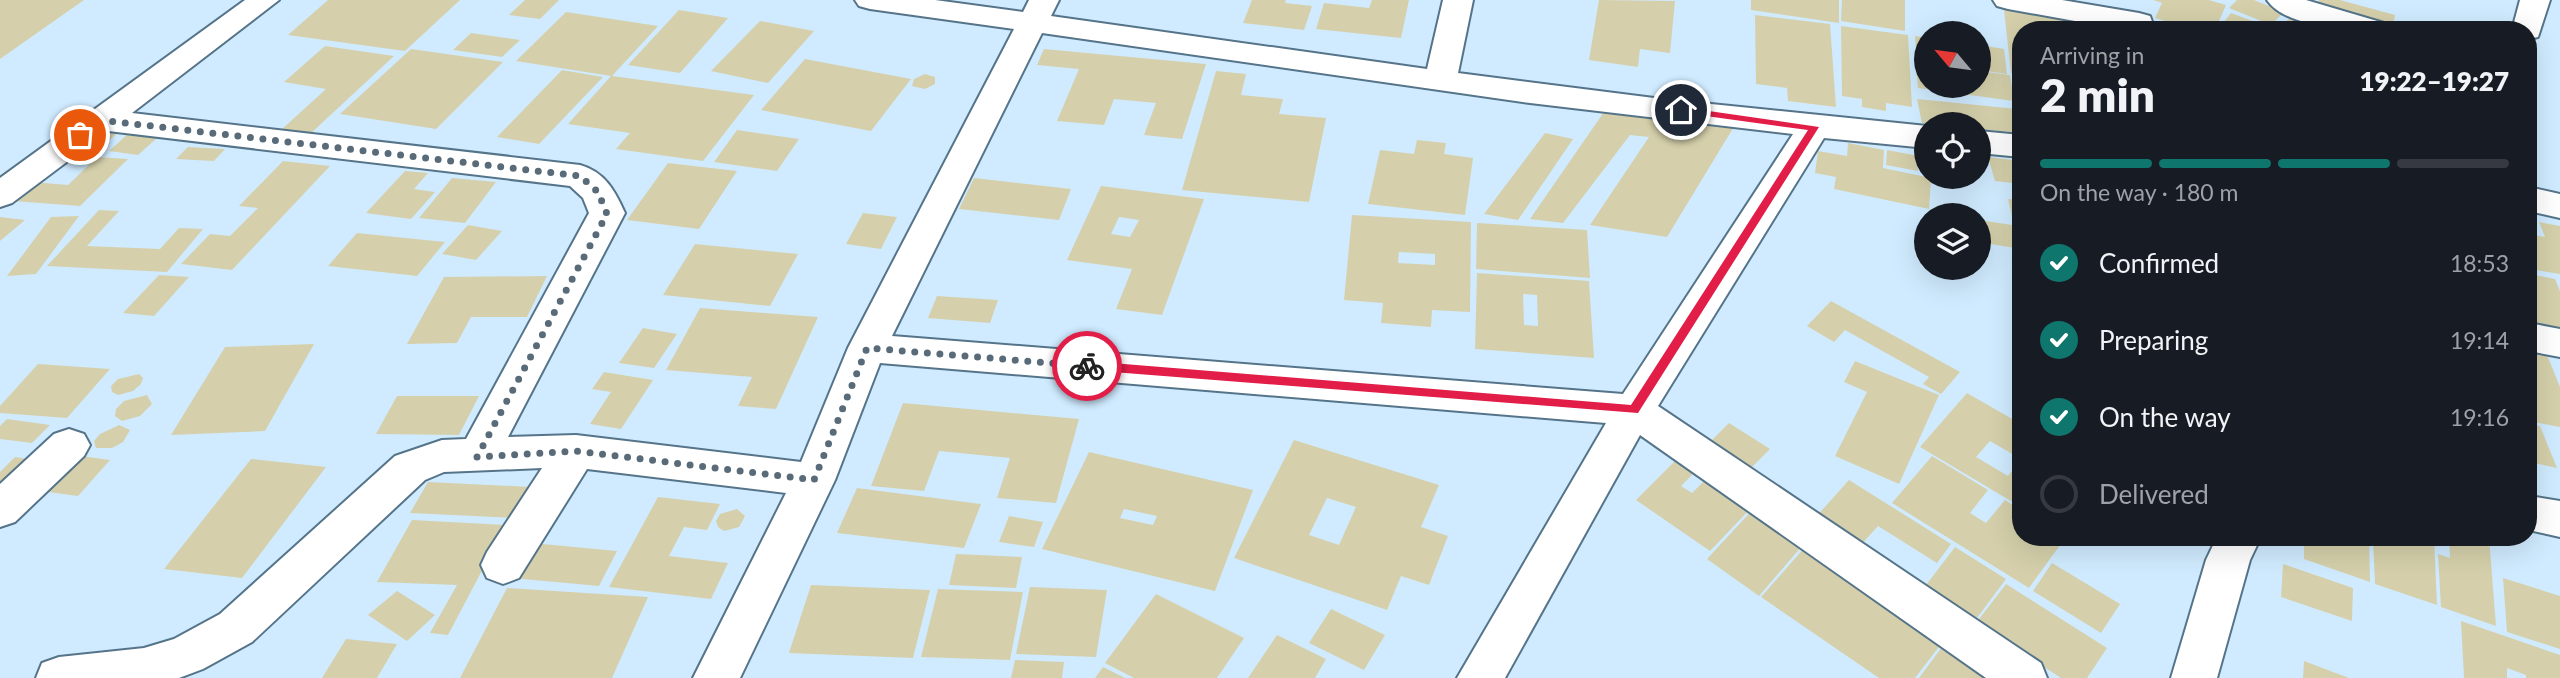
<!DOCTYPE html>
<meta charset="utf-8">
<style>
:root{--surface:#171b24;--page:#20242c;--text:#f1f3f6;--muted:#9ea1a6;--line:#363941;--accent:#0f766e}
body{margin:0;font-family:Lato,sans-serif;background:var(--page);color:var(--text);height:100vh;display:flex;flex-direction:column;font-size:26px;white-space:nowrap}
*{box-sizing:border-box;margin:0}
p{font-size:23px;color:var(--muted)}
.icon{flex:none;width:38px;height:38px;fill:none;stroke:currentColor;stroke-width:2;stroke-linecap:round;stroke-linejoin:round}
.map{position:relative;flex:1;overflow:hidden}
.sheet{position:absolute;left:2012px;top:21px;width:525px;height:525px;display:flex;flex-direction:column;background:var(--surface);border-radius:28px;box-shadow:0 7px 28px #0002}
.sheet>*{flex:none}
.needle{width:46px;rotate:299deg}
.buttons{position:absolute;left:1914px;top:21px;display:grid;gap:14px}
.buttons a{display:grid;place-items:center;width:77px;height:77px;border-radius:50%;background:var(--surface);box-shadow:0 7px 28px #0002;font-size:35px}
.pin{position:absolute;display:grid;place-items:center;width:60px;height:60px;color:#fff;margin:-30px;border:4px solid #fff;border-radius:50%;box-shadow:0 2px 7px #0007}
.courier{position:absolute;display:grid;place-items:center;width:70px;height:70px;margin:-35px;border:5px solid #e11d48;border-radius:50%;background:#fff;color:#222;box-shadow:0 2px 9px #0007}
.head em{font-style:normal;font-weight:800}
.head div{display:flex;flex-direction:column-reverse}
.head{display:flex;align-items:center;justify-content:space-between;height:119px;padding:0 28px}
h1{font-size:46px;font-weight:800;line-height:52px}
.bar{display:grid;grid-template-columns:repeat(4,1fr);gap:10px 7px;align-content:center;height:84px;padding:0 28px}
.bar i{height:9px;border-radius:5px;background:var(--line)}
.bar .active{background:var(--accent)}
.bar p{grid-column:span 4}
ol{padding:0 28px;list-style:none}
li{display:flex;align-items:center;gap:21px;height:77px}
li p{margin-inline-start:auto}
li .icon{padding:7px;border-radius:50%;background:var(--accent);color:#fff;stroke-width:4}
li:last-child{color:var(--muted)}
li i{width:38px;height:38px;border:4px solid var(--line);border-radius:50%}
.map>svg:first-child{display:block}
</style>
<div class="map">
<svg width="2560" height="678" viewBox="0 0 2560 678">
<rect width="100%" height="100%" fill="#d0ebff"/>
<g fill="#d5d0ab" fill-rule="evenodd">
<polygon points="0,0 84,0 0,59"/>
<polygon points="328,0 460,0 405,51 288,35"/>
<polygon points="525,0 559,0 540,19 509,15"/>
<polygon points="1252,0 1286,0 1285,3 1312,6 1304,30 1243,23"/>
<polygon points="1372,0 1409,0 1401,38 1316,29 1324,3 1369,8"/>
<polygon points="1599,0 1675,1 1670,53 1640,49 1638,67 1589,60"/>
<polygon points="1751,0 1839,0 1839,23 1751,10"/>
<polygon points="1842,0 1905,0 1905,31 1841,21"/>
<polygon points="2153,0 2209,0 2226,5 2215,30 2194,30 2155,18 2162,3"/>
<polygon points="2237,0 2254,0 2284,12 2271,25 2229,8"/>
<polygon points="2319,0 2340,0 2395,15 2392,30 2317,10"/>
<polygon points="679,10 728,18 680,73 628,65"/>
<polygon points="2004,10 2073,20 2074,30 2021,30 2021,75 2011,73"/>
<polygon points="566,12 658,26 612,76 754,95 703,161 616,149 630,133 568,124 611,76 516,61"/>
<polygon points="2231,13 2274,29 2274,30 2220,27"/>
<polygon points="1755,15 1830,24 1836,107 1788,101 1787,88 1756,84"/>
<polygon points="2291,17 2321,30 2278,29"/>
<polygon points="760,21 814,31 768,83 711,71"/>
<polygon points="1841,26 1908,35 1912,107 1886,103 1886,111 1862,107 1862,99 1842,96"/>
<polygon points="471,33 520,40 502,57 453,50"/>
<polygon points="1915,36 1927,38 1927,62 1917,60"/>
<polygon points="1979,45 2004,49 2007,74 1979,70"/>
<polygon points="325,46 394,56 309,135 281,130 326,89 284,82"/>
<polygon points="411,49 503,62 436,129 340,114"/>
<polygon points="1044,49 1206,64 1182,139 1144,135 1156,103 1114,99 1104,125 1057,121 1079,69 1037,65"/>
<polygon points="805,59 911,79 871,131 761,110"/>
<polygon points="1916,62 1927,64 1927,86 1979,86 1979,71 2010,75 2014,101 1918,88"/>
<polygon points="562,70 603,77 539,144 497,137"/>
<polygon points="1216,71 1246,74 1241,95 1283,99 1279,114 1326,118 1309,202 1182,190"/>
<polygon points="925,74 935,77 935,84 925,89 912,86 914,79"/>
<polygon points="1917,99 2017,109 2021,133 1979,129 1979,124 1922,123"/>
<polygon points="1606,109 1735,125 1667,237 1590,225 1649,137 1630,135 1563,223 1530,219"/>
<polygon points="100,129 119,132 93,153 74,150"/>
<polygon points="737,130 799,139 777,171 714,162"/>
<polygon points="129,133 158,137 138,155 109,151"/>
<polygon points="1545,133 1573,139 1518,220 1484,214"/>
<polygon points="1417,140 1446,143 1444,154 1473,158 1465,215 1368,204 1380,150 1414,154"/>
<polygon points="1848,143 1884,150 1883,168 1931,178 1929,209 1834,189 1836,177 1815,173 1818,151 1847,156"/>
<polygon points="188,147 225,149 214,161 176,159"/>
<polygon points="1887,150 1919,156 1918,171 1886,165"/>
<polygon points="97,157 128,159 80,206 13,201 33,182 68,185"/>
<polygon points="1988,157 2021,161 2021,184 1995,181"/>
<polygon points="283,161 330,166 232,270 181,264 210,234 230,236 258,208 239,206"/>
<polygon points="668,163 737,171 699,229 627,220"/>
<polygon points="405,171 428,173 414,189 435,192 411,219 366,213"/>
<polygon points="452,178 496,182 465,223 419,218"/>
<polygon points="974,178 1071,189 1059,220 959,209"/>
<path d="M 1101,186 L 1204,199 L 1162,315 L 1116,309 L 1132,269 L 1067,260 ZM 1119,217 L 1139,220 L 1130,237 L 1111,234 Z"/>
<polygon points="2008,199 2021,200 2021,225 2014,224"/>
<polygon points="99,210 119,211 87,246 160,249 179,228 203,229 167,272 47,266"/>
<polygon points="863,213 897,217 881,249 846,244"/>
<path d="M 1352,215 L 1471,222 L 1470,312 L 1432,310 L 1431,327 L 1381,323 L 1383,303 L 1344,300 ZM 1399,252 L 1435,254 L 1435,265 L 1398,263 Z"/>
<polygon points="79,216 36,274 7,276 51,217"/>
<polygon points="0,217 25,220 0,241"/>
<polygon points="1979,220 2012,225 2015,248 1979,242"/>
<polygon points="2539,222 2560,226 2560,274 2529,269 2529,234 2545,237"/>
<polygon points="1477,223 1587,230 1590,278 1476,269"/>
<polygon points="468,225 502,231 476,260 442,254"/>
<polygon points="2015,225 2021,226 2021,248 2018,248"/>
<polygon points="357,233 445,242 417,276 328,266"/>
<polygon points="695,244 798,254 770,306 663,295"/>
<path d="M 1477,273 L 1589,281 L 1594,358 L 1475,349 ZM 1523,294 L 1537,295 L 1538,326 L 1524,325 Z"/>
<polygon points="2529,274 2555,279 2560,291 2560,338 2529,332"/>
<polygon points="159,275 189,277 154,316 123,313"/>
<polygon points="547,276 527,317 471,317 457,343 407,344 444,277"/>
<polygon points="937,296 998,300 990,323 928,318"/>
<polygon points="1831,301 1960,372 1941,394 1923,384 1929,377 1845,330 1834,342 1807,326"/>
<polygon points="700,308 818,317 776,409 738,406 752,377 666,370"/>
<polygon points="643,328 677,334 654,368 619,363"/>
<polygon points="314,344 265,431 171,435 225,347"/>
<polygon points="2529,347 2545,350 2560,387 2560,427 2529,421"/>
<polygon points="1855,361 1939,395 1899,484 1835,456 1867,392 1844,382"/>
<polygon points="38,364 110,369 67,418 0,413 0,406"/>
<polygon points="604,372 653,380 621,429 590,424 611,392 592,389"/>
<polygon points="139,374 143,378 141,384 133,391 118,395 112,392 111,386 118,379"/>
<path d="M 1967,393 L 2021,424 L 2021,507 L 1920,447 ZM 1990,441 L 2021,459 L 2008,476 L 1976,457 Z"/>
<polygon points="147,395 152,404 140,416 122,421 115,416 116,409 124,401"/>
<polygon points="397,396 479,396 459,435 376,434"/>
<polygon points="903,403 1079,419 1056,503 997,498 1010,458 939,451 924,491 871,486"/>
<polygon points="7,419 50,425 32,443 0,439 0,426"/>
<polygon points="1729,423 1770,449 1745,474 1704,448"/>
<polygon points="2529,424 2540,426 2557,468 2529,462"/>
<polygon points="119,425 130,430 123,442 112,448 96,448 94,441 100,434"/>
<path d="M 1294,440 L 1439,485 L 1421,527 L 1448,536 L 1429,585 L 1401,576 L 1387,610 L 1234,558 ZM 1327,498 L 1356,507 L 1339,545 L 1309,535 Z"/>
<path d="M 1089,452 L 1253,490 L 1215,591 L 1042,549 ZM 1124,509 L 1157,516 L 1153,525 L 1120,518 Z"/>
<polygon points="74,455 110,460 78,496 41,491"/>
<path d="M 1680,456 L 1754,505 L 1710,551 L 1636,500 ZM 1693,474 L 1704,481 L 1692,493 L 1681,486 Z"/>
<polygon points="1932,456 1988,490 1970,513 1986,523 2005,500 2021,510 2021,537 2066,537 2029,588 1892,503"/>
<polygon points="15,457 34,460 0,491 0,472"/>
<polygon points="251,459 326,467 242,578 164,569"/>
<polygon points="1849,480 1951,544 1937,563 1878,526 1859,547 1815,518"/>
<polygon points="428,482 532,487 515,518 410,513"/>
<polygon points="857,488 981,504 964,548 837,533"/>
<polygon points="658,497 720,504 707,530 684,527 669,556 728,563 711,599 609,587"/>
<polygon points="1756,506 1808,539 1759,596 1707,559"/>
<polygon points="737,509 745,516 739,527 724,531 718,527 716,521 720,514"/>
<polygon points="1009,516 1043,522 1034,547 999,542"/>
<polygon points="412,520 506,525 448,635 430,633 457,585 377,582"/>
<polygon points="2304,537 2369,537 2370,582 2304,559"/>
<polygon points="2373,537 2434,537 2437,605 2375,584"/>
<polygon points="2449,537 2489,537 2496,626 2441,607 2438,554 2450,558"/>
<polygon points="532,543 617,551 599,586 512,578"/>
<polygon points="1805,547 1945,639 1915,678 1879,678 1761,597"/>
<polygon points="1955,547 2006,579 1974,622 1923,589"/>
<polygon points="956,554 1022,557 1016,588 949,585"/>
<polygon points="2052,563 2120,604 2101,633 2033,591"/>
<polygon points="2283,564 2353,588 2352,621 2281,597"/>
<polygon points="2503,578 2560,596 2560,649 2507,632"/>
<polygon points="2006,584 2107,648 2087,678 2061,678 1976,623"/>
<polygon points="811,585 930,590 913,658 789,653"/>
<polygon points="1030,587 1107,590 1096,657 1016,654"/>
<polygon points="507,588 648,597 612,678 460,678"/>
<polygon points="938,589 1023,592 1010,660 921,657"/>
<polygon points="397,591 435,615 407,641 368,615"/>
<polygon points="1156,594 1244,638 1217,678 1134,678 1105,663"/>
<polygon points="1331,609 1385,635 1364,670 1309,643"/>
<polygon points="2461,621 2560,655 2560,678 2526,678 2526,675 2507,668 2507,678 2464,678"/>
<polygon points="1277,635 1326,659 1315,678 1248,678"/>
<polygon points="346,639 397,644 377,678 322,678"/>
<polygon points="1945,643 1999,678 1919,678"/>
<polygon points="1015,660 1064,662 1062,678 1011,678"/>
<polygon points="2304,661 2349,678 2303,678"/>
<polygon points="1103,667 1125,678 1095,678"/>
</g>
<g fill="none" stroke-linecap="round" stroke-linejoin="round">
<g stroke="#557489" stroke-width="4">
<g id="minor">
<path d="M 245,0 L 279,0 L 132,113 L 580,165 C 605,172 615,191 625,213 L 508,437 L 576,435 L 801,462 L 848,348 L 1014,29 L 870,9 L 859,6 L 855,0 L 935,0 L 1023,12 L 1029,0 L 1059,0 L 1051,16 L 1427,69 L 1443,0 L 1473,0 L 1458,73 L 1662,99 L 1927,126 L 1927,148 L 1824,138 L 1658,406 L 2041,663 L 2047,678 L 1986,678 L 1640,435 L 1505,678 L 1457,678 L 1606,423 L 880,363 L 835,480 L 740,678 L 693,678 L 786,493 L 587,469 L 519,578 L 503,584 L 487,578 L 481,565 L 487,552 L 542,468 L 444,472 L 425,480 L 252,642 L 203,669 L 179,678 L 36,678 L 42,663 L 59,657 L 144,648 L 174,639 L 220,614 L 395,456 L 442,440 L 466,439 L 589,213 L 583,198 L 570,186 L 108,131 L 12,203 L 0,207 L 0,178 ZM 1042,33 L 1530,103 L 1793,134 L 1623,394 L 892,336 Z"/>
<polygon points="1993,0 2062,0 2139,13 2150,16 2155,30 2125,30 2008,9 1997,6"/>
<path d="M 2267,0 L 2306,0 L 2384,23 L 2388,30 C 2356,30 2288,30 2267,0 Z"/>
<polygon points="2520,0 2550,0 2538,37 2529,39 2529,30 2512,30"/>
<polygon points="1979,131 2021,135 2021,157 1979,153"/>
<polygon points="2529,187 2560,194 2560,218 2529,211"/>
<polygon points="2529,323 2560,329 2560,357 2529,351"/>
<polygon points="69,429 84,434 90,445 84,456 15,522 0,527 0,484 54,434"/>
<polygon points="2529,496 2560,501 2560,537 2529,530"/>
<polygon points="2217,537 2261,537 2250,560 2217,678 2171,678 2206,560"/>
</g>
</g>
<use href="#minor" fill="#fff" fill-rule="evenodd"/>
</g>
<polygon fill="#e11d48" points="1681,107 1819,127 1638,413 1087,370 1081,366 1087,361 1631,405 1808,130 1677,112"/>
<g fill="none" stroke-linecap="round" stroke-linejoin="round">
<polyline stroke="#596b78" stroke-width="7" stroke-dasharray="0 12.6" points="80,135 100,120 580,176 598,192 607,214 477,457 576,451 814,480 867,348 1087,366"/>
</g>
</svg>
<div class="buttons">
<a><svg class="needle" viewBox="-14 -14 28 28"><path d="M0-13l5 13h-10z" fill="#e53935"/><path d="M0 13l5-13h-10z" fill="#9ea1a6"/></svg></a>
<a><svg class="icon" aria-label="locate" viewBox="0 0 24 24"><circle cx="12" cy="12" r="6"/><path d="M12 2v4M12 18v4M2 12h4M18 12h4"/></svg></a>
<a><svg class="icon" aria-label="layers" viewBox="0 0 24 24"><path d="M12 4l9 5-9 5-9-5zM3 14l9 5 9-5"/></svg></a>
</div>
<div class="pin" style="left:80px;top:135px;background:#ea580c"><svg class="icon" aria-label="bag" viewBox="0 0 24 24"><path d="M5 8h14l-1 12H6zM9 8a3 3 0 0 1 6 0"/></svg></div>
<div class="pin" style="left:1681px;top:110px;background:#1f2937"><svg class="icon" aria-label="home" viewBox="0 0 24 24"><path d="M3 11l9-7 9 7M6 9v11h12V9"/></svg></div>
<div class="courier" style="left:1087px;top:366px"><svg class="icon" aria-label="bike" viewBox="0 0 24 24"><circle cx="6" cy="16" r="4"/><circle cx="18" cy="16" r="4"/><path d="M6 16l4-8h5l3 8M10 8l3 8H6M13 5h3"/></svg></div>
<section class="sheet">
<div class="head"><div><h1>2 min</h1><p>Arriving in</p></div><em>19:22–19:27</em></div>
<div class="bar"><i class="active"></i><i class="active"></i><i class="active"></i><i></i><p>On the way · 180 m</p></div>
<ol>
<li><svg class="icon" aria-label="check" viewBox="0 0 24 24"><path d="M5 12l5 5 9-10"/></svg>Confirmed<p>18:53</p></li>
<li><svg class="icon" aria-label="check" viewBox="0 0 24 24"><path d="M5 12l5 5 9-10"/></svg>Preparing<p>19:14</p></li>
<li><svg class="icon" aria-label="check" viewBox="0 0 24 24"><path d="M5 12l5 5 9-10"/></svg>On the way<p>19:16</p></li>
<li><i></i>Delivered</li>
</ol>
</section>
</div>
